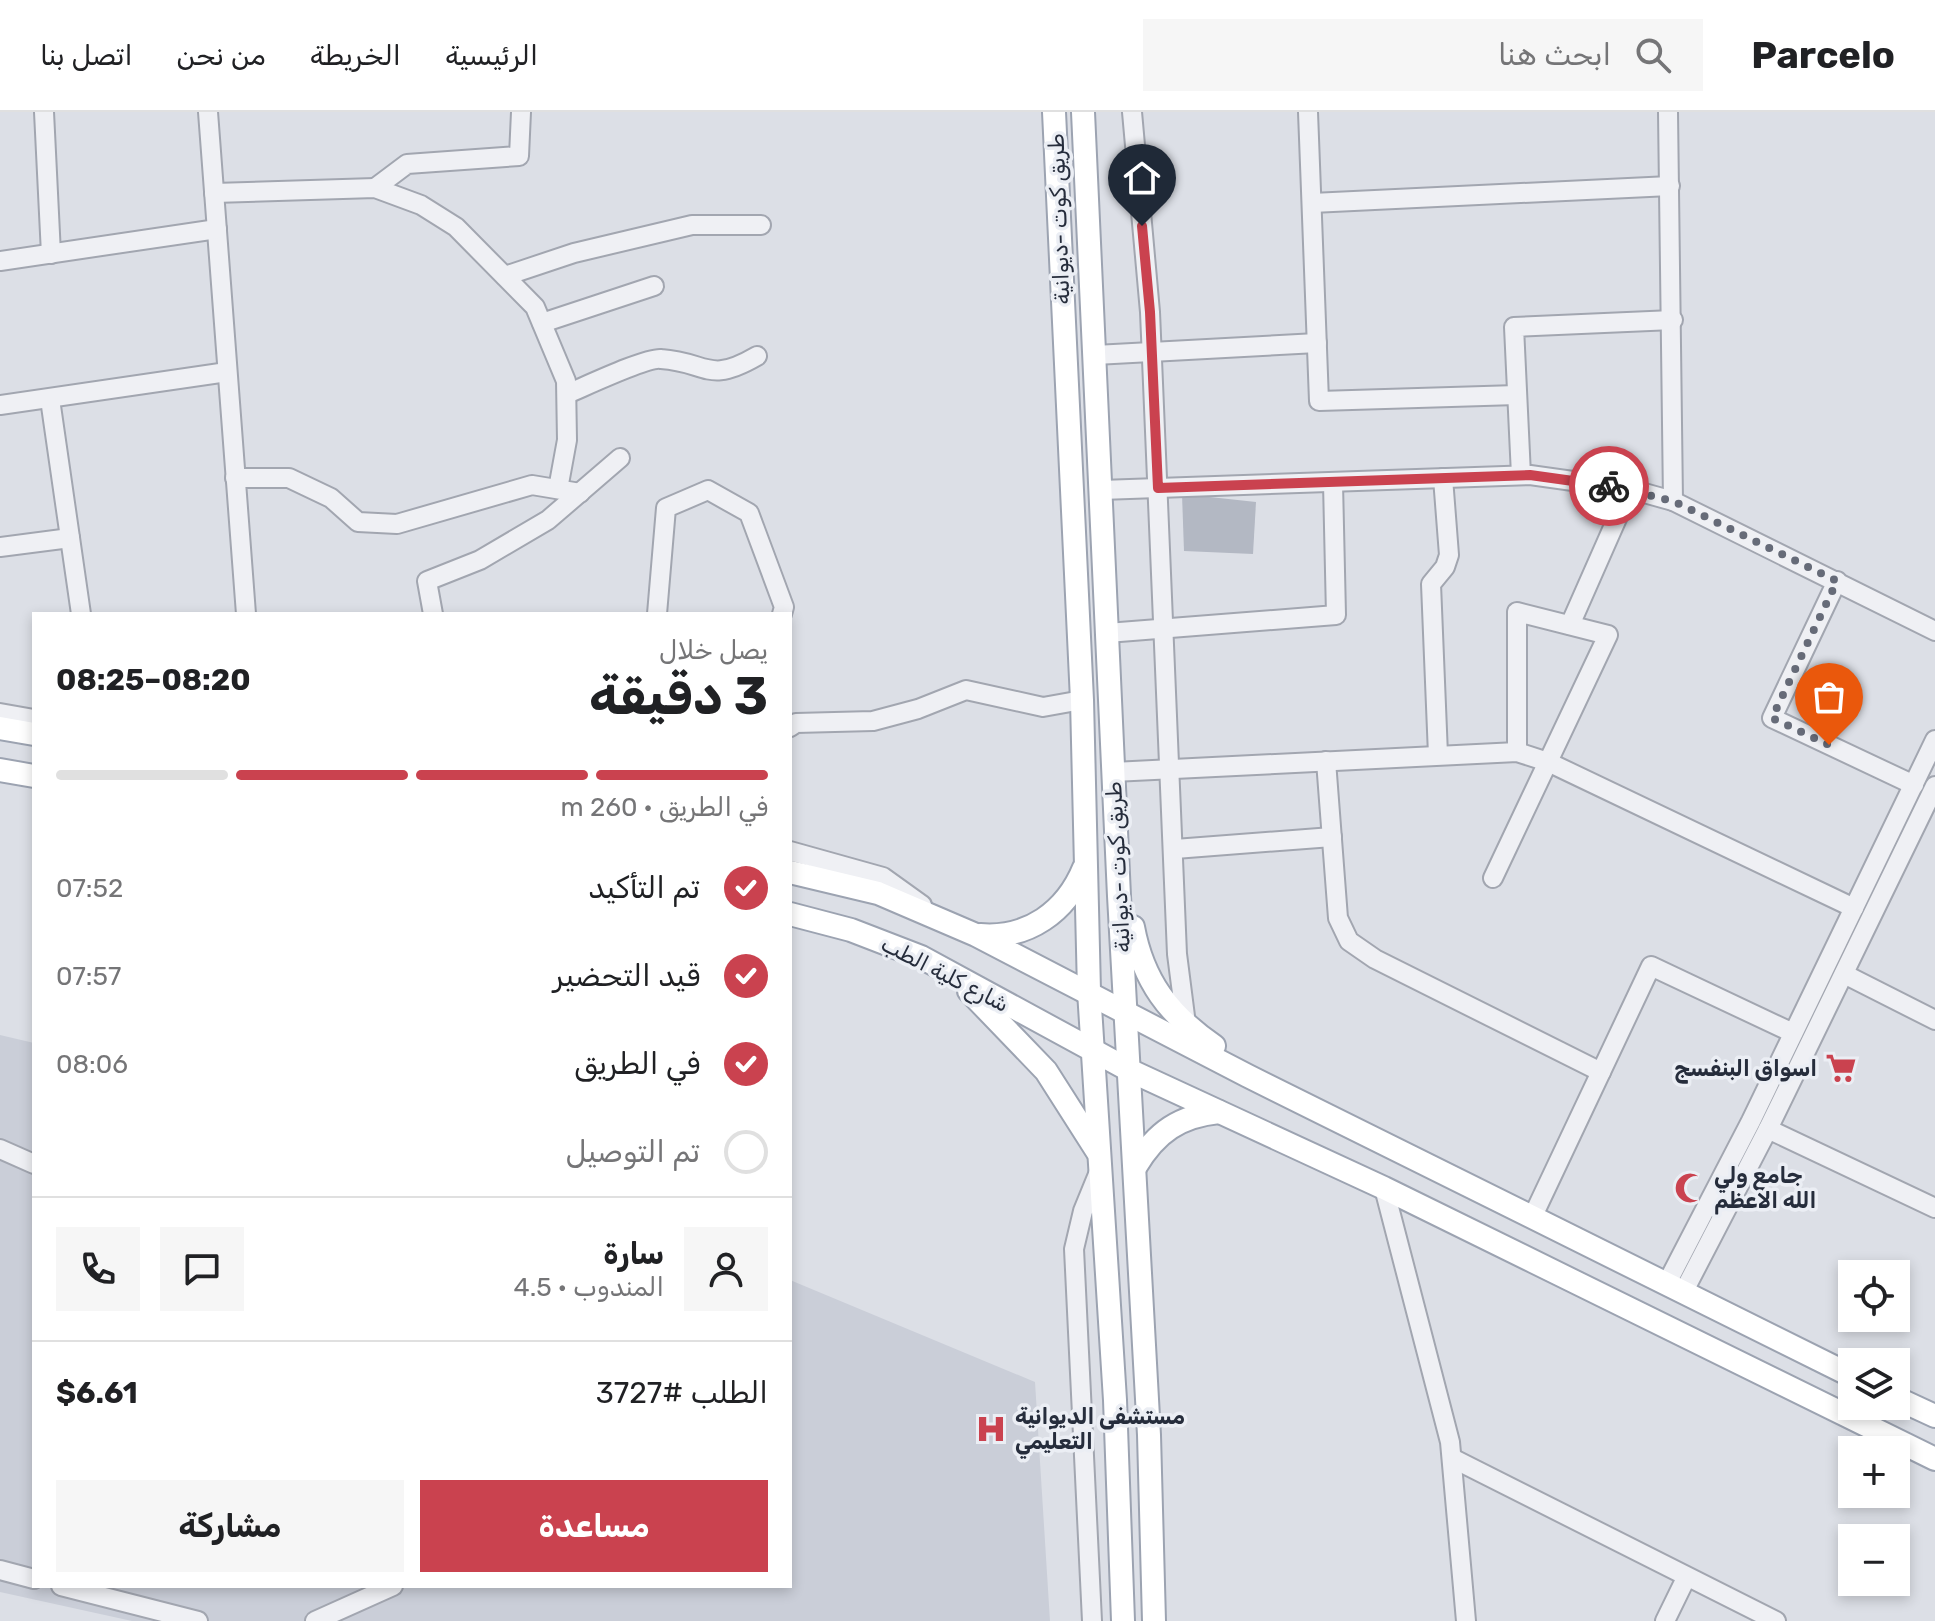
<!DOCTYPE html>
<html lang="ar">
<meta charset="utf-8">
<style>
:root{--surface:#fff;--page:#f6f6f6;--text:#202124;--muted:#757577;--line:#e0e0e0;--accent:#ca424f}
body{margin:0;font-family:Rubik,Vazirmatn,sans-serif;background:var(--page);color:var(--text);direction:rtl;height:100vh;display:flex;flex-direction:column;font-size:30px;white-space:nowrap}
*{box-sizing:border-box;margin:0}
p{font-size:26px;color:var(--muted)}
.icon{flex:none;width:44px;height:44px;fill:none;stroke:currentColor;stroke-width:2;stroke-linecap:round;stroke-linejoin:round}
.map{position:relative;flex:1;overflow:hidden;direction:ltr}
.sheet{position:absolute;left:32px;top:500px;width:760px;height:976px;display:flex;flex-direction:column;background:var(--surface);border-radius:0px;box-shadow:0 4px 12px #0003;direction:rtl}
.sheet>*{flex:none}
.buttons{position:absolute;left:1838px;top:1148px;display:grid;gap:16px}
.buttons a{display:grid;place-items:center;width:72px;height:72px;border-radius:0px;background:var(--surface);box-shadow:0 4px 12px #0003;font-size:40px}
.pin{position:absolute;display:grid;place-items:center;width:68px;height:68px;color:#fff;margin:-82px -34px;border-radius:50% 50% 50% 0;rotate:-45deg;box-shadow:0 0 8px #0007}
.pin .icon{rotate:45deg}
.courier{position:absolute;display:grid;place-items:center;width:80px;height:80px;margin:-40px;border:6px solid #ca424f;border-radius:50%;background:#fff;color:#222;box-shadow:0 2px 10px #0007}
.overview em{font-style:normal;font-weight:700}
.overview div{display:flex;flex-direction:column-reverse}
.overview{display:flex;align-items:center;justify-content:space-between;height:136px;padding:0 24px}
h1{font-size:52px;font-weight:700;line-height:60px}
.bar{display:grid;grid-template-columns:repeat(4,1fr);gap:12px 8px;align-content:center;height:96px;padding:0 24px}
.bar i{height:10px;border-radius:6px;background:var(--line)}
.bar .current{background:var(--accent)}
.bar p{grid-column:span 4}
.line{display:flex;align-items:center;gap:20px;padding:0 24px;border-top:2px solid var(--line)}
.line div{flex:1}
.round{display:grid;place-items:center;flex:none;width:84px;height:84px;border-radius:0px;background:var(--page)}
ol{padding:0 24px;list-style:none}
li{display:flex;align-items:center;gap:24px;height:88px}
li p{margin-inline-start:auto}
li .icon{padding:8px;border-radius:50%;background:var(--accent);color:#fff;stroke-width:4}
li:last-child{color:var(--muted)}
li i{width:44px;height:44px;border:4px solid var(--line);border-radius:50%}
.button{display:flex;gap:16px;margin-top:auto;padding:16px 24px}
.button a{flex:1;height:92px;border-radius:0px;background:var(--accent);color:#fff;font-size:32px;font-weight:700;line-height:92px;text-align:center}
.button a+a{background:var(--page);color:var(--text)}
header{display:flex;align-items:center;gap:48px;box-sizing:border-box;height:112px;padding:0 40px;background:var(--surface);border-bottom:2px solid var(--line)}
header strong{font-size:38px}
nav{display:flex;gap:44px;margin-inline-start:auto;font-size:28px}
.search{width:560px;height:72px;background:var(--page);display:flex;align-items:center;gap:20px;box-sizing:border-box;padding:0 28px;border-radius:0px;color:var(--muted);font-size:30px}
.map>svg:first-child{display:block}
</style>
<header>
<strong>Parcelo</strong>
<div class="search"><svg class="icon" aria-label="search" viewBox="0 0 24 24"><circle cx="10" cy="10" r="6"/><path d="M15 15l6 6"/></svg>ابحث هنا</div>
<nav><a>الرئيسية</a><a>الخريطة</a><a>من نحن</a><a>اتصل بنا</a></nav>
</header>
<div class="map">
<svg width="1935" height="1509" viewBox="0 0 1935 1509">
<rect width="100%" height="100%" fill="#dcdfe6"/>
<polygon fill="#caced8" points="0,923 34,931 34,1474 790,1474 790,1168 1035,1270 1050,1509 132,1509 0,1480"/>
<polygon fill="#b3b8c3" points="1182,382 1256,390 1253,442 1184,439"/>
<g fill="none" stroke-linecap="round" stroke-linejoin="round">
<g stroke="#a2a6b0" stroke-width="22">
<g id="minor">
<polyline points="44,0 51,142"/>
<polyline points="208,0 246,502"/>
<polyline points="1132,0 1150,200 1177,842 1186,912"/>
<polyline points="1308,0 1319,289 1517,283"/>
<polyline points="1668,0 1673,389"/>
<polyline points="375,76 407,52 519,44 521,0"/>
<polyline points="214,81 375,76 421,93 456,115 535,195 566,269 567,328 558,377"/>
<polyline points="1312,91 1670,74"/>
<polyline points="0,149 217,117"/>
<polyline points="505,164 574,141 692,113 761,113"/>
<polyline points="542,211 654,174"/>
<polyline points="1095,243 1317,231"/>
<path d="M 567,282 C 584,275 647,245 661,247 C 708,250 707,273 757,244"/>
<polyline points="50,287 81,502"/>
<polyline points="0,293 227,260"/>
<polyline points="1521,363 1514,215 1673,208"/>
<polyline points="235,366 289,366 331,386 358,410 397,412 532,373 580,381"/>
<polyline points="1101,378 1530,363 1630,377 1673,389 1935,519"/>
<polyline points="0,435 70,426"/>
<polyline points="1837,469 1772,606 1914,673"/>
<polyline points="433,502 427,469 480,448 548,408 620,346"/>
<polyline points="657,502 666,396 708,378 749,401 784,495 782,502"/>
<polyline points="1570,513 1630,377"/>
<polyline points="1107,521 1336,503 1333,371"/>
<polyline points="0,601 34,607"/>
<polyline points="790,615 796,611 873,609 918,597 966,578 1043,595 1082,588"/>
<polyline points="1438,643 1431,472 1445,455 1449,443 1443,366"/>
<polyline points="1326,649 1338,806 1349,829 1375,847 1601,960"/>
<polyline points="1113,660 1517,640 1548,650 1854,796"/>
<polyline points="1175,737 1332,725"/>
<polyline points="790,739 883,765 922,793"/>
<polyline points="1493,766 1608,523 1517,500 1517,640"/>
<polyline points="1844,862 1935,908"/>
<polyline points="1768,1017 1935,1096"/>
<polyline points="0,1037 34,1052"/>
<polyline points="1384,1076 1450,1330 1466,1509"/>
<polyline points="1532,1106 1651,854 1793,921"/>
<polyline points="1667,1171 1751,1009 1935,628"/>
<polyline points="1684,1179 1768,1017 1935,674"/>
<polyline points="1452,1346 1776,1509"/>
<polyline points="0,1458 34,1467"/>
<polyline points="61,1474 198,1509"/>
<polyline points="315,1509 393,1474"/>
<polyline points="1092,1509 1074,1137 1083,1099 1099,1060"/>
<polyline points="1665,1509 1686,1466"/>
</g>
</g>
<g stroke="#9ca3b1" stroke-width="26">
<g id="major">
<polyline points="1054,0 1082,588 1089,879 1115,1288 1123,1509"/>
<polyline points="1083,0 1119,784 1149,1323 1154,1509"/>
<polyline points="0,616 34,622"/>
<polyline points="0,658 34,664"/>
<polyline points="790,760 878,781 976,823 1248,964 1852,1264"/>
<polyline points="790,802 851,818 921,845 1131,959 1384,1076 1935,1347"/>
<path d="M 1133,815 C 1143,869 1169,903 1214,934"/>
<path d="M 980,823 C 1028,827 1066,800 1084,756"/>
<polyline points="969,879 1046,959 1097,1039"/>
<path d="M 1136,1054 C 1156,1020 1180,1004 1219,1000"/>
<polyline points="1896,1286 1935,1304"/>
</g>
</g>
<use href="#minor" stroke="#eff0f4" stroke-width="18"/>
<use href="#major" stroke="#fff" stroke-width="22"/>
</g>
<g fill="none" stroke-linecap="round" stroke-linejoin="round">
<polyline stroke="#666b78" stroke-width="8" stroke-dasharray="0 14.4" points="1609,374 1673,389 1837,469 1772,606 1829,633"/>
<polyline stroke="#ca424f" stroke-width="10" points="1142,114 1150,200 1158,376 1530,363 1609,374"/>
</g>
<defs>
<g id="supermarket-bare" transform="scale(2.4)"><path d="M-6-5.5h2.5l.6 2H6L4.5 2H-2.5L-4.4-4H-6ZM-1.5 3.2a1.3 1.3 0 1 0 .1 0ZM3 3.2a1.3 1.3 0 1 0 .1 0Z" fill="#ca424f" stroke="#ebeef4" stroke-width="2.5" paint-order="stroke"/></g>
<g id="mosque-bare" transform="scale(2.4)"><path d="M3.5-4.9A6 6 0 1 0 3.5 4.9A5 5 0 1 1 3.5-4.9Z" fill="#ca424f" stroke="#ebeef4" stroke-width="2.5" paint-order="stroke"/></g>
<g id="hospital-bare" transform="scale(2.4)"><path d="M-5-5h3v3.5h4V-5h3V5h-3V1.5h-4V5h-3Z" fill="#ca424f" stroke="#ebeef4" stroke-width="2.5" paint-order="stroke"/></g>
</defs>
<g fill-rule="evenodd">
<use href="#supermarket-bare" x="1841" y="956"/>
<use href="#mosque-bare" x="1690" y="1076"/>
<use href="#hospital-bare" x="991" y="1317"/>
</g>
<g text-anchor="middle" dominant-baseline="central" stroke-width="7" stroke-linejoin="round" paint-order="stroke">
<g font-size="22" fill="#262d3c" stroke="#ebeef4">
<text transform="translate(1059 107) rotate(-92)">طريق كوت -ديوانية</text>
<text transform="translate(1118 755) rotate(-93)">طريق كوت -ديوانية</text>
<text transform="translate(945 862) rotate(27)">شارع كلية الطب</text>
</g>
<g font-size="22" font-weight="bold" fill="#262d3c" stroke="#ebeef4" text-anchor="start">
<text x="1817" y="956" text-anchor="end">اسواق البنفسج</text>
<text x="1714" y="1063">جامع ولي<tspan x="1714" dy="25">الله الاعظم</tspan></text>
<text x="1015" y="1304">مستشفى الديوانية<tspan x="1015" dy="25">التعليمي</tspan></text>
</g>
</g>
</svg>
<div class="buttons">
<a><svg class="icon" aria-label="locate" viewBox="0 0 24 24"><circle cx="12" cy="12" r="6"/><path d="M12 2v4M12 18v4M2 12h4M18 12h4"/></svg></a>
<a><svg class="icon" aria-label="layers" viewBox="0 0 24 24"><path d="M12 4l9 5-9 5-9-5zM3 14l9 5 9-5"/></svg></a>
<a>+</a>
<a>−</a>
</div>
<div class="pin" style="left:1829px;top:633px;background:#ea580c"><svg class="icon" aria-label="bag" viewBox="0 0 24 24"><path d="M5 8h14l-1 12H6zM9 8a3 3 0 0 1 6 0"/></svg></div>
<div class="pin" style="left:1142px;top:114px;background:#1f2937"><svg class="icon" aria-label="home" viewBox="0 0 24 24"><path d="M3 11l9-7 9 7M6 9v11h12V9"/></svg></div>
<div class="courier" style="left:1609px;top:374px"><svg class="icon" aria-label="bike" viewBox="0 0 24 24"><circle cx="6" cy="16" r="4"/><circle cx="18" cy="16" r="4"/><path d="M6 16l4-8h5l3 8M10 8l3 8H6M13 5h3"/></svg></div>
<section class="sheet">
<div class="overview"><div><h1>3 دقيقة</h1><p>يصل خلال</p></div><em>08:20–08:25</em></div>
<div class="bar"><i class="current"></i><i class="current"></i><i class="current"></i><i></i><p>في الطريق · 260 m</p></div>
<ol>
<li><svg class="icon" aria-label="check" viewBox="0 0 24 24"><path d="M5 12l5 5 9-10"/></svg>تم التأكيد<p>07:52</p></li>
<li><svg class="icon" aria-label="check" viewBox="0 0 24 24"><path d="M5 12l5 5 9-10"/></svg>قيد التحضير<p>07:57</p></li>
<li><svg class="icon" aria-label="check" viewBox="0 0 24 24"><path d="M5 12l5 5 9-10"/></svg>في الطريق<p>08:06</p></li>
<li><i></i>تم التوصيل</li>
</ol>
<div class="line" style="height:144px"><a class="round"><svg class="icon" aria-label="person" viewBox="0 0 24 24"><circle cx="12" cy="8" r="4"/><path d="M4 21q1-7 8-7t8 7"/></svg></a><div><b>سارة</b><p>المندوب · 4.5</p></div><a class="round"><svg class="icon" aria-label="chat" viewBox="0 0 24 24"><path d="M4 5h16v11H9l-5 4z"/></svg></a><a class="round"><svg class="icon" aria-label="phone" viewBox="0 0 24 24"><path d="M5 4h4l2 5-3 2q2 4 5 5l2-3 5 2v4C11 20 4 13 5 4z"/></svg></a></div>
<div class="line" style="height:104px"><div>الطلب #3727</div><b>$6.61</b></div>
<div class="button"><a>مساعدة</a><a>مشاركة</a></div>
</section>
</div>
